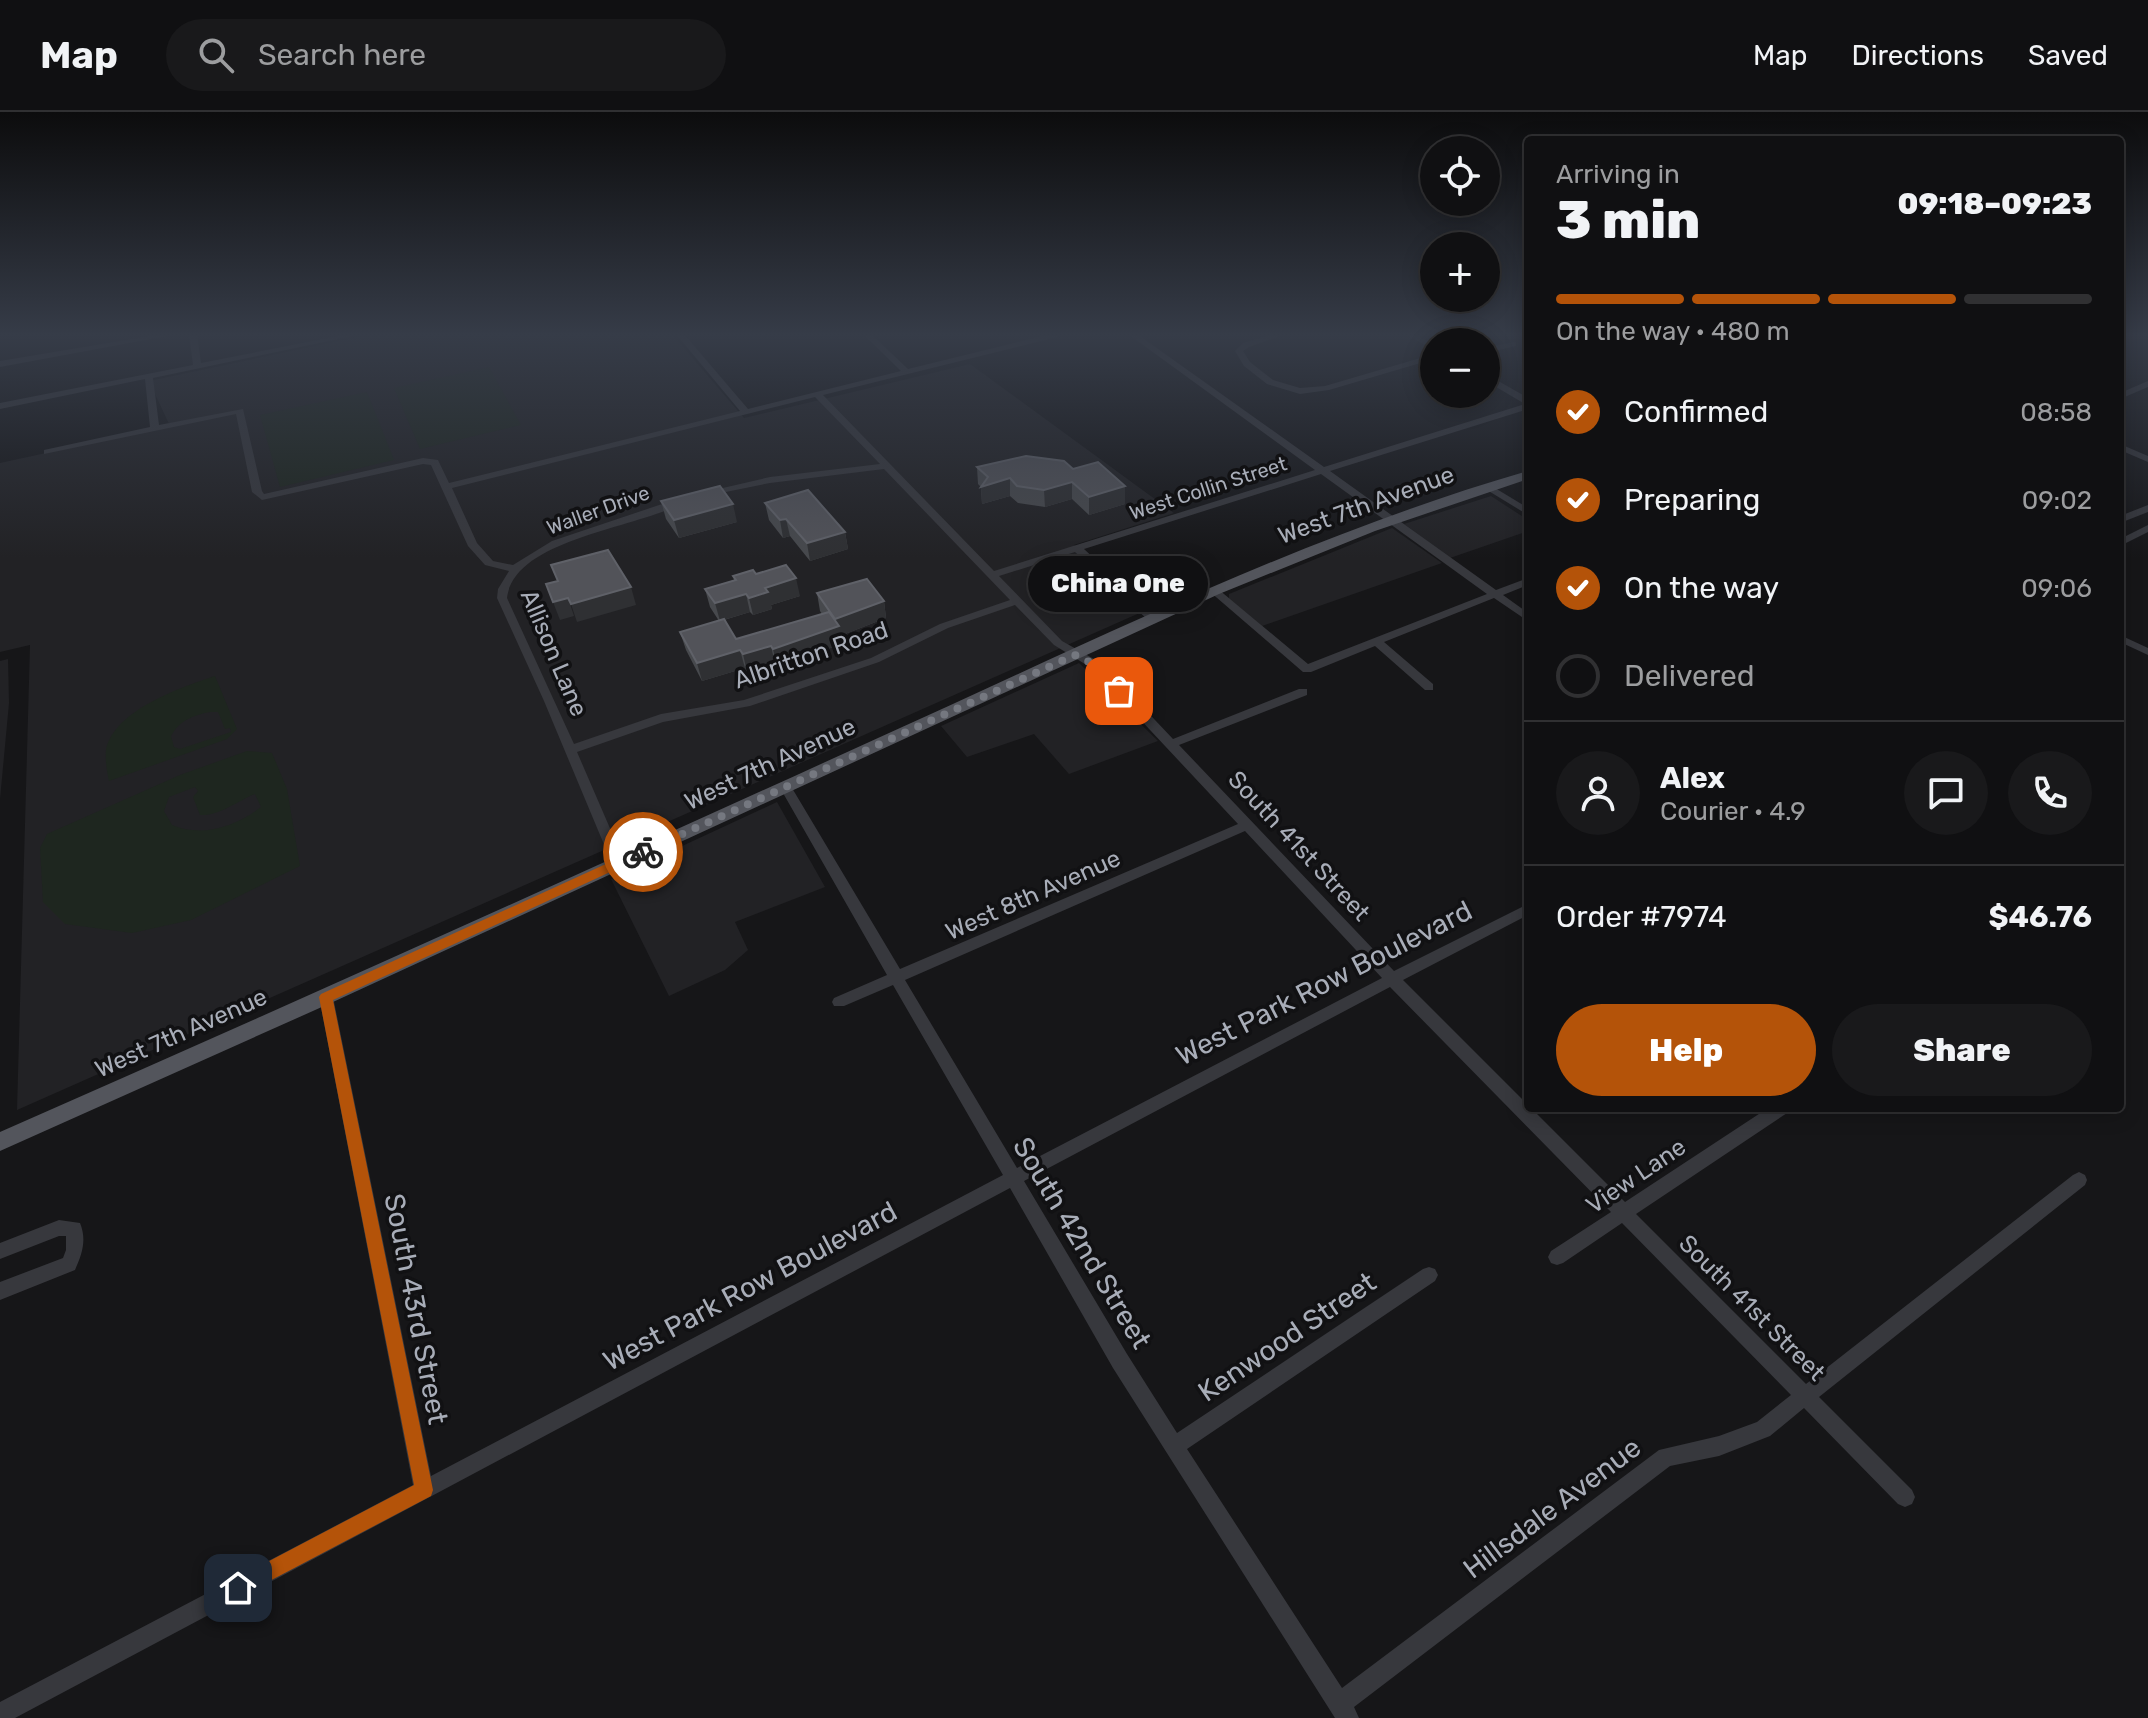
<!DOCTYPE html>
<meta charset="utf-8">
<style>
:root{--surface:#101012;--page:#19191b;--text:#f1f3f6;--muted:#9c9d9f;--line:#303032;--accent:#b45309}
body{margin:0;font-family:Rubik,sans-serif;background:var(--page);color:var(--text);height:100vh;display:flex;flex-direction:column;font-size:30px;white-space:nowrap}
*{box-sizing:border-box;margin:0}
p{font-size:26px;color:var(--muted)}
.icon{flex:none;width:44px;height:44px;fill:none;stroke:currentColor;stroke-width:2;stroke-linecap:round;stroke-linejoin:round}
.map{position:relative;flex:1;overflow:hidden}
.side{position:absolute;left:1524px;top:24px;width:600px;height:976px;display:flex;flex-direction:column;background:var(--surface);border-radius:8px;box-shadow:0 4px 20px #0003,0 0 0 2px var(--line)}
.side>*{flex:none}
.tools{position:absolute;left:1420px;top:24px;display:grid;gap:16px}
.tools a{display:grid;place-items:center;width:80px;height:80px;border-radius:50%;background:var(--surface);box-shadow:0 4px 20px #0003,0 0 0 2px var(--line);font-size:40px}
.pin{position:absolute;display:grid;place-items:center;width:68px;height:68px;color:#fff;margin:-34px;border-radius:16px;box-shadow:0 4px 12px #0006}
.courier{position:absolute;display:grid;place-items:center;width:80px;height:80px;margin:-40px;border:6px solid #b45309;border-radius:50%;background:#fff;color:#222;box-shadow:0 2px 10px #0007}
.bubble{position:absolute;height:56px;border-radius:28px;background:var(--surface);box-shadow:0 4px 20px #0003,0 0 0 2px var(--line);font-size:26px;font-weight:800;line-height:56px;text-align:center}
.head em{font-style:normal;font-weight:800}
.head div{display:flex;flex-direction:column-reverse}
.head{display:flex;align-items:center;justify-content:space-between;height:136px;padding:0 32px}
h1{font-size:52px;font-weight:800;line-height:60px}
.bar{display:grid;grid-template-columns:repeat(4,1fr);gap:12px 8px;align-content:center;height:96px;padding:0 32px}
.bar i{height:10px;border-radius:6px;background:var(--line)}
.bar .current{background:var(--accent)}
.bar p{grid-column:span 4}
.line{display:flex;align-items:center;gap:20px;padding:0 32px;border-top:2px solid var(--line)}
.line div{flex:1}
.round{display:grid;place-items:center;flex:none;width:84px;height:84px;border-radius:42px;background:var(--page)}
ol{padding:0 32px;list-style:none}
li{display:flex;align-items:center;gap:24px;height:88px}
li p{margin-inline-start:auto}
li .icon{padding:8px;border-radius:50%;background:var(--accent);color:#fff;stroke-width:4}
li:last-child{color:var(--muted)}
li i{width:44px;height:44px;border:4px solid var(--line);border-radius:50%}
.cta{display:flex;gap:16px;margin-top:auto;padding:16px 32px}
.cta a{flex:1;height:92px;border-radius:48px;background:var(--accent);color:#fff;font-size:32px;font-weight:800;line-height:92px;text-align:center}
.cta a+a{background:var(--page);color:var(--text)}
header{display:flex;align-items:center;gap:48px;box-sizing:border-box;height:112px;padding:0 40px;background:var(--surface);border-bottom:2px solid var(--line)}
header strong{font-size:38px}
nav{display:flex;gap:44px;margin-inline-start:auto;font-size:28px}
.search{width:560px;height:72px;background:var(--page);display:flex;align-items:center;gap:20px;box-sizing:border-box;padding:0 28px;border-radius:44px;color:var(--muted);font-size:30px}
.map>svg:first-child{display:block}
</style>
<header>
<strong>Map</strong>
<div class="search"><svg class="icon" aria-label="search" viewBox="0 0 24 24"><circle cx="10" cy="10" r="6"/><path d="M15 15l6 6"/></svg>Search here</div>
<nav><a>Map</a><a>Directions</a><a>Saved</a></nav>
</header>
<div class="map">
<svg width="2148" height="1606" viewBox="0 0 2148 1606">
<rect width="100%" height="100%" fill="#161618"/>
<g fill="#222225">
<polygon points="372,222 672,222 744,306 970,252 1174,401 1074,433 1144,499 17,998 30,533 0,540 0,351 170,314 149,269"/>
<polygon points="1491,384 1528,408 1528,419 1450,446 1404,412"/>
<polygon points="1392,416 1442,451 1262,514 1229,487 1229,482"/>
<polygon points="8,547 9,591 0,687 0,549"/>
<polygon points="1079,551 1158,629 1069,662 1034,622 967,645 941,614"/>
<polygon points="777,690 825,775 735,810 748,838 725,858 669,884 611,767"/>
</g>
<g fill="#1e261f" fill-rule="evenodd">
<polygon points="489,255 521,313 420,337 394,276"/>
<polygon points="367,280 394,348 280,375 260,303"/>
<path d="M 215,564 L 237,617 L 227,627 L 109,669 C 107,660 105,648 106,638 C 114,598 182,575 215,564 ZM 210,600 L 218,600 L 225,617 L 230,616 L 231,620 L 180,637 L 174,635 L 171,624 C 179,609 193,603 210,600 Z"/>
<path d="M 247,639 L 272,641 L 287,677 L 300,754 L 191,808 L 132,821 L 65,812 L 43,790 L 40,736 L 47,722 L 180,663 ZM 195,675 L 198,679 L 193,685 L 200,703 C 220,704 237,689 255,682 L 261,695 C 236,714 203,726 172,713 L 164,699 L 169,685 Z"/>
</g>
<g fill="none" stroke-linecap="round" stroke-linejoin="round">
<g fill="#37383d" fill-rule="evenodd">
<polygon points="162,222 178,222 0,255 0,249"/>
<path d="M 189,222 L 197,222 L 201,251 L 348,222 L 362,222 L 153,266 L 159,313 L 243,297 L 262,379 L 264,382 L 423,346 L 438,348 L 449,371 L 740,299 L 676,222 L 684,222 L 748,297 L 901,259 L 863,222 L 871,222 L 908,257 L 1050,222 L 1062,222 L 1061,224 L 823,283 L 994,459 L 1315,358 L 1128,222 L 1137,222 L 1324,355 L 1525,292 L 1486,269 L 1486,262 L 1528,286 L 1528,297 L 1330,359 L 1496,478 L 1528,466 L 1528,473 L 1503,483 L 1528,501 L 1528,509 L 1494,486 L 1384,530 L 1433,572 L 1433,578 L 1425,578 L 1375,534 L 1311,560 L 1303,560 L 1209,479 L 1214,476 L 1218,477 L 1308,552 L 1487,482 L 1321,362 L 1084,437 L 1156,504 L 1156,508 L 1148,508 L 1075,440 L 999,464 L 1062,529 L 1101,551 L 1173,627 L 1299,577 L 1307,577 L 1307,583 L 1179,633 L 1394,859 L 1528,792 L 1528,803 L 1403,868 L 1625,1090 L 1768,996 L 1789,996 L 1787,1001 L 1636,1102 L 1806,1272 L 2073,1063 L 2079,1060 L 2085,1063 L 2087,1068 L 2085,1073 L 1819,1285 L 1912,1378 L 1915,1385 L 1912,1392 L 1905,1395 L 1898,1392 L 1804,1296 L 1770,1324 L 1719,1344 L 1670,1354 L 1354,1595 L 1359,1606 L 1335,1606 L 1113,1256 L 1010,1076 L 15,1606 L 0,1606 L 0,1590 L 413,1373 L 319,885 L 321,881 L 331,881 L 333,885 L 431,1364 L 1003,1063 L 893,873 L 844,894 L 834,894 L 832,890 L 834,886 L 887,863 L 779,674 L 781,671 L 789,671 L 900,857 L 1238,712 L 1093,557 L 1054,533 L 1015,493 L 948,516 L 879,550 L 750,594 L 663,610 L 577,640 L 625,751 L 623,754 L 613,754 L 544,589 L 497,486 L 498,477 L 509,459 L 485,453 L 468,434 L 431,353 L 423,352 L 262,388 L 252,380 L 236,302 L 44,342 L 44,338 L 150,315 L 145,267 L 0,297 L 0,291 L 193,253 ZM 815,285 L 880,352 L 770,365 L 701,381 L 701,385 L 770,371 L 884,357 L 1010,488 L 940,512 L 871,546 L 744,588 L 661,602 L 574,632 L 507,486 C 514,425 644,416 685,389 L 677,387 L 552,429 L 513,453 L 493,449 L 477,431 L 452,376 ZM 1245,719 L 1382,866 L 1017,1056 L 905,868 ZM 1390,875 L 1611,1100 L 1551,1139 L 1548,1145 L 1551,1151 L 1557,1153 L 1563,1151 L 1622,1111 L 1791,1283 L 1757,1310 L 1719,1324 L 1659,1338 L 1342,1576 L 1187,1337 L 1435,1169 L 1438,1163 L 1435,1157 L 1429,1155 L 1423,1157 L 1177,1321 L 1127,1242 L 1024,1069 Z"/>
<polygon points="1274,222 1285,222 1249,235 1243,239 1250,250 1273,268 1300,276 1325,274 1434,242 1434,247 1329,278 1300,282 1267,272 1244,254 1235,239 1243,231"/>
<polygon points="1405,222 1414,222 1434,233 1434,238"/>
<polygon points="1513,230 1516,230 1516,234 1486,241 1486,236"/>
<polygon points="2148,269 2148,275 2120,287 2120,281"/>
<polygon points="2120,332 2148,344 2148,350 2120,338"/>
<polygon points="1490,373 1528,396 1528,403 1487,378 1485,376"/>
<polygon points="2148,393 2148,400 2120,411 2120,404"/>
<polygon points="2148,413 2148,420 2120,434 2120,427"/>
<polygon points="2120,523 2148,536 2148,543 2120,530"/>
<path d="M 59,1108 L 80,1111 C 87,1128 82,1142 75,1158 L 0,1188 L 0,1170 L 63,1146 L 66,1138 L 66,1124 L 59,1124 L 0,1147 L 0,1131 Z"/>
</g>
<path fill="#53555c" fill-rule="evenodd" d="M 1528,359 L 1528,367 L 1375,419 L 1219,482 L 333,890 L 0,1039 L 0,1020 C 294,891 586,759 878,626 C 1091,530 1303,424 1528,359 Z"/>
</g>
<g fill="#47494d">
<polygon points="977,355 1073,357 1125,392 1089,403 1072,387 1045,395 1018,391 1010,384 982,392 981,375 978,372"/>
<polygon points="661,389 737,410 679,426 666,407"/>
<polygon points="765,391 845,420 848,437 810,449 790,424 783,426 769,408"/>
<polygon points="756,462 800,484 771,493 772,497 753,503 750,500 724,508 736,527 822,502 820,499 817,481 884,489 886,506 840,524 842,532 777,555 775,552 747,560 745,556 702,569 686,538 680,520 719,509 710,495 705,477 734,468 733,464"/>
</g>
<g fill="#2f3033">
<polygon points="1010,366 1010,384 982,392 981,375"/>
<polygon points="1072,370 1072,387 1045,395 1044,378"/>
<polygon points="1125,374 1125,392 1089,403 1089,385"/>
<polygon points="733,392 737,410 679,426 674,408"/>
<polygon points="786,407 790,424 783,426 780,408"/>
<polygon points="845,420 848,437 810,449 807,431"/>
<polygon points="796,466 800,484 771,493 772,497 753,503 749,486 765,476"/>
<polygon points="631,475 636,493 577,510 571,492"/>
<polygon points="746,482 750,500 720,509 715,491"/>
<polygon points="568,486 574,504 560,508 553,490"/>
<polygon points="884,489 886,506 840,524 842,532 777,555 773,537 835,507"/>
<polygon points="771,534 775,552 747,560 743,542"/>
<polygon points="740,538 745,556 702,569 697,551"/>
</g>
<g fill="#525359" stroke="#5f6168" stroke-width="2">
<polygon points="1026,344 1064,349 1073,357 1098,350 1125,374 1089,385 1072,370 1044,378 1017,374 1010,366 981,375 988,365 977,355"/>
<polygon points="720,374 733,392 674,408 661,389"/>
<polygon points="808,378 845,420 807,431 786,407 780,408 765,391"/>
<polygon points="608,438 631,475 571,492 568,486 553,490 546,472 558,469 551,453"/>
<polygon points="786,453 796,466 765,476 768,480 749,486 746,482 715,491 705,477 736,468 733,464 753,458 756,462"/>
<polygon points="867,467 884,489 835,507 817,481"/>
<polygon points="829,500 839,514 773,537 771,534 743,542 740,538 697,551 680,520 724,507 736,527"/>
</g>
<linearGradient id="sky" x2="0" y2="1"><stop stop-color="#0c0c0d"/><stop offset="0.5" stop-color="#363c48"/><stop offset="1" stop-color="#363c48" stop-opacity="0"/></linearGradient>
<rect width="2148" height="446" fill="url(#sky)"/>
<polygon fill="#b45309" points="643,735 647,737 647,743 333,888 433,1378 431,1384 245,1482 238,1485 231,1482 228,1476 231,1469 414,1373 319,885 321,882"/>
<g fill="none" stroke-linecap="round" stroke-linejoin="round">
<polyline stroke="#757880" stroke-width="8" stroke-dasharray="0 14.4" points="643,740 1075,543 1097,554 1119,579"/>
</g>
<g text-anchor="middle" dominant-baseline="central" stroke-width="7" stroke-linejoin="round" paint-order="stroke">
<g font-size="20" fill="#a8adb8" stroke="#111113">
<text transform="translate(1208 376) rotate(-18)">West Collin Street</text>
<text transform="translate(598 398) rotate(-20)">Waller Drive</text>
</g>
<g font-size="24" fill="#a8adb8" stroke="#111113">
<text transform="translate(1366 393) rotate(-20)">West 7th Avenue</text>
<text transform="translate(554 541) rotate(67)">Allison Lane</text>
<text transform="translate(811 543) rotate(-19)">Albritton Road</text>
<text transform="translate(770 652) rotate(-25)">West 7th Avenue</text>
<text transform="translate(1299 734) rotate(47)">South 41st Street</text>
<text transform="translate(1033 783) rotate(-24)">West 8th Avenue</text>
<text transform="translate(181 921) rotate(-24)">West 7th Avenue</text>
<text transform="translate(1636 1064) rotate(-34)">View Lane</text>
<text transform="translate(1752 1196) rotate(45)">South 41st Street</text>
</g>
<g font-size="28" fill="#a8adb8" stroke="#111113">
<text transform="translate(1324 871) rotate(-27)">West Park Row Boulevard</text>
<text transform="translate(1082 1131) rotate(59)">South 42nd Street</text>
<text transform="translate(750 1174) rotate(-28)">West Park Row Boulevard</text>
<text transform="translate(416 1197) rotate(79)">South 43rd Street</text>
<text transform="translate(1287 1225) rotate(-34)">Kenwood Street</text>
<text transform="translate(1552 1396) rotate(-37)">Hillsdale Avenue</text>
</g>
</g>
</svg>
<div class="tools">
<a><svg class="icon" aria-label="locate" viewBox="0 0 24 24"><circle cx="12" cy="12" r="6"/><path d="M12 2v4M12 18v4M2 12h4M18 12h4"/></svg></a>
<a>+</a>
<a>−</a>
</div>
<div class="pin" style="left:1119px;top:579px;background:#ea580c"><svg class="icon" aria-label="bag" viewBox="0 0 24 24"><path d="M5 8h14l-1 12H6zM9 8a3 3 0 0 1 6 0"/></svg></div>
<div class="pin" style="left:238px;top:1476px;background:#1f2937"><svg class="icon" aria-label="home" viewBox="0 0 24 24"><path d="M3 11l9-7 9 7M6 9v11h12V9"/></svg></div>
<div class="courier" style="left:643px;top:740px"><svg class="icon" aria-label="bike" viewBox="0 0 24 24"><circle cx="6" cy="16" r="4"/><circle cx="18" cy="16" r="4"/><path d="M6 16l4-8h5l3 8M10 8l3 8H6M13 5h3"/></svg></div>
<div class="bubble" style="left:1028px;top:444px;width:180px">China One</div>
<section class="side">
<div class="head"><div><h1>3 min</h1><p>Arriving in</p></div><em>09:18–09:23</em></div>
<div class="bar"><i class="current"></i><i class="current"></i><i class="current"></i><i></i><p>On the way · 480 m</p></div>
<ol>
<li><svg class="icon" aria-label="check" viewBox="0 0 24 24"><path d="M5 12l5 5 9-10"/></svg>Confirmed<p>08:58</p></li>
<li><svg class="icon" aria-label="check" viewBox="0 0 24 24"><path d="M5 12l5 5 9-10"/></svg>Preparing<p>09:02</p></li>
<li><svg class="icon" aria-label="check" viewBox="0 0 24 24"><path d="M5 12l5 5 9-10"/></svg>On the way<p>09:06</p></li>
<li><i></i>Delivered</li>
</ol>
<div class="line" style="height:144px"><a class="round"><svg class="icon" aria-label="person" viewBox="0 0 24 24"><circle cx="12" cy="8" r="4"/><path d="M4 21q1-7 8-7t8 7"/></svg></a><div><b>Alex</b><p>Courier · 4.9</p></div><a class="round"><svg class="icon" aria-label="chat" viewBox="0 0 24 24"><path d="M4 5h16v11H9l-5 4z"/></svg></a><a class="round"><svg class="icon" aria-label="phone" viewBox="0 0 24 24"><path d="M5 4h4l2 5-3 2q2 4 5 5l2-3 5 2v4C11 20 4 13 5 4z"/></svg></a></div>
<div class="line" style="height:104px"><div>Order #7974</div><b>$46.76</b></div>
<div class="cta"><a>Help</a><a>Share</a></div>
</section>
</div>
